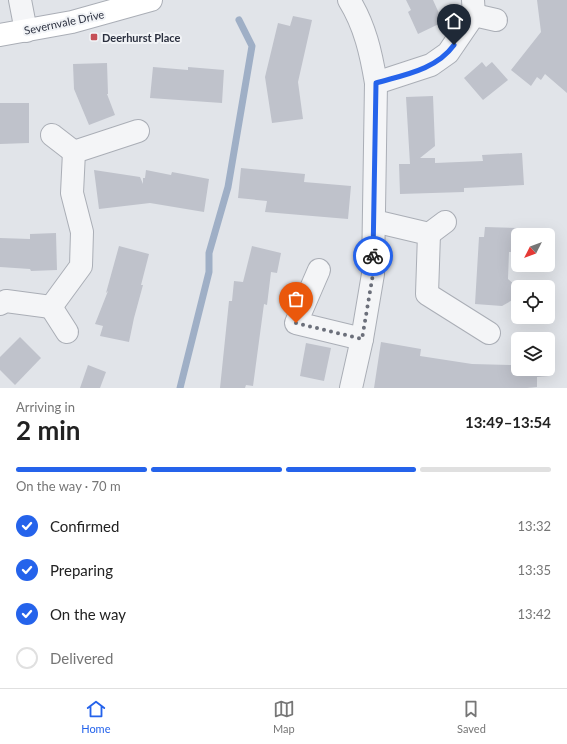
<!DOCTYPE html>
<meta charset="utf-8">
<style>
:root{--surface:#fff;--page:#f2f2f2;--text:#222;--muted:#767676;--line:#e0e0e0;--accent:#2563eb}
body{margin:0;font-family:Lato,sans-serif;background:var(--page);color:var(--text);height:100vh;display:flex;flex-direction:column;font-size:15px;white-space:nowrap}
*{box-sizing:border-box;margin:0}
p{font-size:13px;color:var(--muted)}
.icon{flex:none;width:22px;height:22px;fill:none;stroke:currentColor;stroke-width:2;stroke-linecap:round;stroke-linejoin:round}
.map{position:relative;height:388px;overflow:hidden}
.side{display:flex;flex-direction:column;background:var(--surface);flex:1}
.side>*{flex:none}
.needle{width:26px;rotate:228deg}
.fabs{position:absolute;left:511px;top:228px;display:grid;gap:8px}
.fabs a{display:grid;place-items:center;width:44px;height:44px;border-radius:6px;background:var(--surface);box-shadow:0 4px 16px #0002;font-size:20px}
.pin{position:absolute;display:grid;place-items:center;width:34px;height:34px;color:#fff;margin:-41px -17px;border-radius:50% 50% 50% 0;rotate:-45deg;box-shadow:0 0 4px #0007}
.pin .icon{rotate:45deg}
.courier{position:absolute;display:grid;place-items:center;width:40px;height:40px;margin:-20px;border:3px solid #2563eb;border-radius:50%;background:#fff;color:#222;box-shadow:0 1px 5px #0007}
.headline em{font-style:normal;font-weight:700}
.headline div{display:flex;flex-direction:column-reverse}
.headline{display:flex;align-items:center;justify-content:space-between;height:68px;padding:0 16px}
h1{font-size:26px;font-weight:700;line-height:30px}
.bar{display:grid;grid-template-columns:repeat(4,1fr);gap:6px 4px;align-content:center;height:48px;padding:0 16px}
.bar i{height:5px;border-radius:3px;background:var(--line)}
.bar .active{background:var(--accent)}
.bar p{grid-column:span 4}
ol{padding:0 16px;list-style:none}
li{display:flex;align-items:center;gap:12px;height:44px}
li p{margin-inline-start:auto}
li .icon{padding:4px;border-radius:50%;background:var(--accent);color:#fff;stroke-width:4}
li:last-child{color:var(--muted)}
li i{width:22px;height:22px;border:2px solid var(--line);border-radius:50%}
.tabs{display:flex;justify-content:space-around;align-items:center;height:56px;border-top:1px solid var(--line);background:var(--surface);font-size:11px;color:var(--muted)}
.tabs a{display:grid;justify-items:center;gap:2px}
.tabs .active{color:var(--accent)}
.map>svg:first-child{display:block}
</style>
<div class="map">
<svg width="567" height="388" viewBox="0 0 567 388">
<rect width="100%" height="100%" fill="#e1e4e9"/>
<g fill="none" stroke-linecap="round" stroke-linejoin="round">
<polyline stroke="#9fafc6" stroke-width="7" points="180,388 209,272 209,253 228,187 252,46 239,20"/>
</g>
<g fill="#bfc2cb">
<polygon points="406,0 433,0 443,22 418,34 408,12 411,10"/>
<polygon points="537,0 567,0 567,93 545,74 541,80 537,77 531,86 511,70 541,32"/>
<polygon points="293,16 312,20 298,82 303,119 272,123 265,77 278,23 290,26"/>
<polygon points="482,62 486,67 492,62 508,80 483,100 464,78"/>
<polygon points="107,63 108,94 107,94 115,115 89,125 74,89 73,64"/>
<polygon points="153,67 188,70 188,67 224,70 222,103 150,98"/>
<polygon points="433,96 435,146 420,158 435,158 435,163 483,161 482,155 522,153 524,185 464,188 464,192 400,194 399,164 410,164 406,97"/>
<polygon points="0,103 29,103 29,143 0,144"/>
<polygon points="241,168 305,174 304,182 351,186 348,219 265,212 267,201 238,198"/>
<polygon points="94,170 140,177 143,184 143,178 145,178 146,170 171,175 172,172 209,179 204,212 150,203 99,209"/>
<polygon points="485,227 518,228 517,252 509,252 508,279 516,286 516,298 502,306 475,304 479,237 484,237"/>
<polygon points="56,233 57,270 31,271 30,269 0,267 0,238 30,239 30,234"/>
<polygon points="119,246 149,254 141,285 143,285 134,318 129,342 100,336 103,326 95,324 108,291 106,293"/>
<polygon points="252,246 281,253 277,273 271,272 267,305 264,304 253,386 246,385 245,388 220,388 229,301 232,301 234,281 243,282"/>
<polygon points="20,337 41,358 15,385 0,370 0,357"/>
<polygon points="381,342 421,349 420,356 472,364 512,365 511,357 518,357 518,369 548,369 548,355 549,376 537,377 537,387 527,388 374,388"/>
<polygon points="306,343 331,348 324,381 300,376"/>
<polygon points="88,365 106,372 100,388 80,388"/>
</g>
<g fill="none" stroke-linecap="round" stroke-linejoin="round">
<g stroke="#aaaeb6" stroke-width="24">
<g id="street">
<polyline points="20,0 26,31"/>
<path d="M 349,0 C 365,26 371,53 376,83 L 373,274 L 362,339 L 351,388"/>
<polyline points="474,15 496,20"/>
<polyline points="376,83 431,65 448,53 474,15 473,0"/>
<polyline points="52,135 74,152"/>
<polyline points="374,221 429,234 427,294 489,333"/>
<polyline points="429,234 445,222"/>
<polyline points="319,270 296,323 362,339"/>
<polyline points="0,304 6,301 51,307 81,266 82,232 72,193 74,152 138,131"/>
<polyline points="51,307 67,332"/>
</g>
</g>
<g stroke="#aaaeb6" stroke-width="24">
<polyline id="secondary" points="0,35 72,22 151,0"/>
</g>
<use href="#street" stroke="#f4f5f7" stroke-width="22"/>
<use href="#secondary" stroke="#fff" stroke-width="22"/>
</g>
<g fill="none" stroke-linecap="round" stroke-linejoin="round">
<polyline stroke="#6b6f7a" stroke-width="4" stroke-dasharray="0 7.2" points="296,323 362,339 373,274 373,256"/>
<path stroke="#2563eb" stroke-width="5" d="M 373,256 L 376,83 C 403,75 436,70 454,45"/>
</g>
<rect fill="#c54f57" stroke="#f1f3f6" stroke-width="1.5" x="90" y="33" width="8" height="8" rx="2"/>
<g text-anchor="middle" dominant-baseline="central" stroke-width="4" stroke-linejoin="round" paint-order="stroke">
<g font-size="11" fill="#2b303f" stroke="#f1f3f6">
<text transform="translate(64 22) rotate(-12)">Severnvale Drive</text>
</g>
<g font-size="11" font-weight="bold" fill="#2b303f" stroke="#f1f3f6" text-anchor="start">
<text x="102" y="37">Deerhurst Place</text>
</g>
</g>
</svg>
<div class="fabs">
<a><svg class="needle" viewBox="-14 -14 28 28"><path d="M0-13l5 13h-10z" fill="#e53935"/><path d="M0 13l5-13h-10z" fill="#767676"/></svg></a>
<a><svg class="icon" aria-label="locate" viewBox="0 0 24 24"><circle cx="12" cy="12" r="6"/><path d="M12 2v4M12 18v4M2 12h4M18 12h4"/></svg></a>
<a><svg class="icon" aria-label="layers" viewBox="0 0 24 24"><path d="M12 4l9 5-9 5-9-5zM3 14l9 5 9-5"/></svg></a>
</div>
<div class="pin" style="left:296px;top:323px;background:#ea580c"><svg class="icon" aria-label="bag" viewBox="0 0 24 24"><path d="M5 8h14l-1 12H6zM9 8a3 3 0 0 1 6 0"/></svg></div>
<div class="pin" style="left:454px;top:45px;background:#1f2937"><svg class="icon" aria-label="home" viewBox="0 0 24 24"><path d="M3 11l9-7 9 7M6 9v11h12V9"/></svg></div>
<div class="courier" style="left:373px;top:256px"><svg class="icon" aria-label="bike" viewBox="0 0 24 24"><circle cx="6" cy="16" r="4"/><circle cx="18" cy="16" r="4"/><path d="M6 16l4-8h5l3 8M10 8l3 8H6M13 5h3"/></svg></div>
</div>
<section class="side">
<div class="headline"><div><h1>2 min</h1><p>Arriving in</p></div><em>13:49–13:54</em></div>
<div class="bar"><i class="active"></i><i class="active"></i><i class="active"></i><i></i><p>On the way · 70 m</p></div>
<ol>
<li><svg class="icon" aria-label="check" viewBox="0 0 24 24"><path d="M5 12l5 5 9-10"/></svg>Confirmed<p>13:32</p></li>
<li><svg class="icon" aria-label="check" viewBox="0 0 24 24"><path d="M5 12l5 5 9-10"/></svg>Preparing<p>13:35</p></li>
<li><svg class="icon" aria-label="check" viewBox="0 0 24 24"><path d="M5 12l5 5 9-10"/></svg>On the way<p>13:42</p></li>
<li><i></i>Delivered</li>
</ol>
</section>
<nav class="tabs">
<a class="active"><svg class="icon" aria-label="home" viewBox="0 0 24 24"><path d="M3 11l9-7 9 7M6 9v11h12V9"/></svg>Home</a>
<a><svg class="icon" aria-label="map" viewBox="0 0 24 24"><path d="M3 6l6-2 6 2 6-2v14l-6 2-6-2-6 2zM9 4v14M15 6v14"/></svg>Map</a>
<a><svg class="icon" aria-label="saved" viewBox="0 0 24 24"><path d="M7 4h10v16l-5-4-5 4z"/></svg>Saved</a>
</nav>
